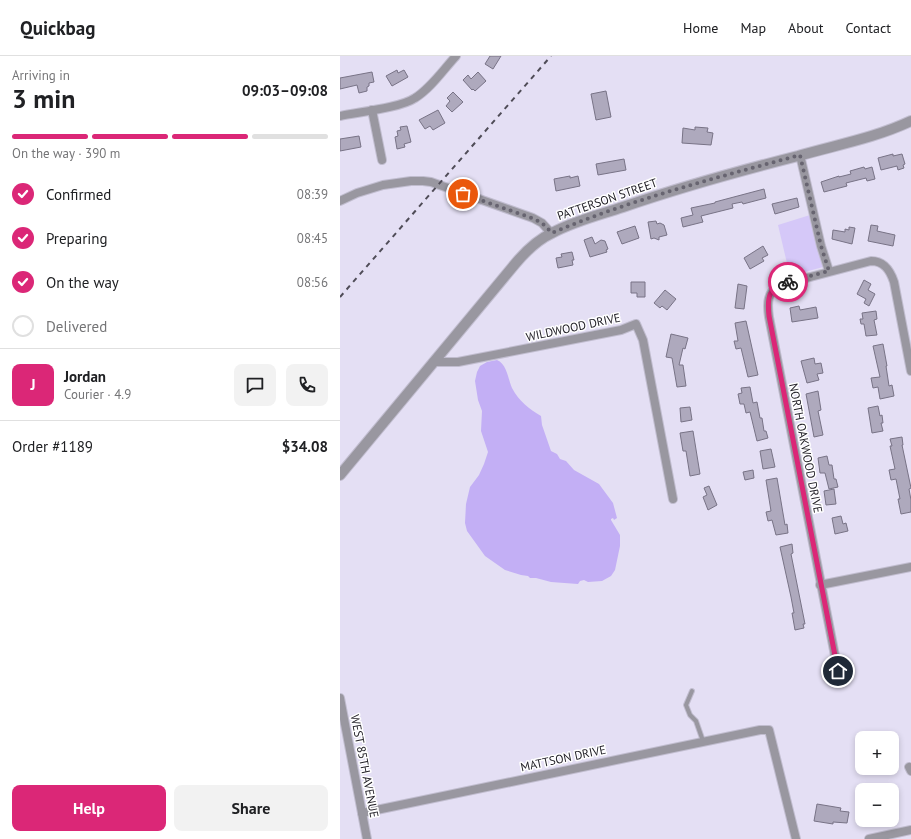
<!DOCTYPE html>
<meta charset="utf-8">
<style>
:root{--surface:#fff;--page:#f2f2f2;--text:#202124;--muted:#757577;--line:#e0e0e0;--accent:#db2777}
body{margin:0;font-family:"PT Sans",sans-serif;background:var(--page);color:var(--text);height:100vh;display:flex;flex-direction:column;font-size:15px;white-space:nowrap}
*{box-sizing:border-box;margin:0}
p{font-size:13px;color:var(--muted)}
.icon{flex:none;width:22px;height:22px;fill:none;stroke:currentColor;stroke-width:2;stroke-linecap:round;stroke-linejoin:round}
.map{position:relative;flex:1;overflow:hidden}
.side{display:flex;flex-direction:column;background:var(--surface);width:340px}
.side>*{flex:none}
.controls{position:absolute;left:515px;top:675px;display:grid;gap:8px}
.controls a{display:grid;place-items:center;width:44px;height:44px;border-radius:8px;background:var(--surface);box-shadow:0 2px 6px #0003;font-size:20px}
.pin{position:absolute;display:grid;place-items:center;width:34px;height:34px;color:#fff;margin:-17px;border:2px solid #fff;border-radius:50%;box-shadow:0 1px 4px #0007}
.courier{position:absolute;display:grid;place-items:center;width:40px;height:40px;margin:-20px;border:3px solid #db2777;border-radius:50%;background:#fff;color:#222;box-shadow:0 1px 5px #0007}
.summary em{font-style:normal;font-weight:700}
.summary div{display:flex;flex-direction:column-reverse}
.summary{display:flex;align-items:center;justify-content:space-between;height:68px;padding:0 12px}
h1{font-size:26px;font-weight:700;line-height:30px}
.bar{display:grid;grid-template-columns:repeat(4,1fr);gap:6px 4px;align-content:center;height:48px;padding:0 12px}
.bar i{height:5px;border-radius:3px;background:var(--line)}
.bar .active{background:var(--accent)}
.bar p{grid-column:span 4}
.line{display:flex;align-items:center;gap:10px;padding:0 12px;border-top:1px solid var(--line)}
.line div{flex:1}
.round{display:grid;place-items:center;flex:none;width:42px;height:42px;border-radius:8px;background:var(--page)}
ol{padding:0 12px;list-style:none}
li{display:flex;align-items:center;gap:12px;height:44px}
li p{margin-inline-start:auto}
li .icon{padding:4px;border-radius:50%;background:var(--accent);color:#fff;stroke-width:4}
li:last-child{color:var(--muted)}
li i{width:22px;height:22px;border:2px solid var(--line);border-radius:50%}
.cta{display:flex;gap:8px;margin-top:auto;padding:8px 12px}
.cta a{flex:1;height:46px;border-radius:8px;background:var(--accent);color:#fff;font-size:16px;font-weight:700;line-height:46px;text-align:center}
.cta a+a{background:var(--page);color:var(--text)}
header{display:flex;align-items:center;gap:24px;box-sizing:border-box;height:56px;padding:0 20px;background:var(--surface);border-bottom:1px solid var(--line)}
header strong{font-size:19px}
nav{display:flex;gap:22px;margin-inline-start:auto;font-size:14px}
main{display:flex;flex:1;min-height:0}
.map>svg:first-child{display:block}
</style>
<header>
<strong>Quickbag</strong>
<nav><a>Home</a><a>Map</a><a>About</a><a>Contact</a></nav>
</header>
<main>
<section class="side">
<div class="summary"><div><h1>3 min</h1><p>Arriving in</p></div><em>09:03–09:08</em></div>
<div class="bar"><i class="active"></i><i class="active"></i><i class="active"></i><i></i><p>On the way · 390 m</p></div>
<ol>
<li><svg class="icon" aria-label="check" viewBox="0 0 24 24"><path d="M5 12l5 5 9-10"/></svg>Confirmed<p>08:39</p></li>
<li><svg class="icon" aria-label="check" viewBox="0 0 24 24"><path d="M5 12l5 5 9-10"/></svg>Preparing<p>08:45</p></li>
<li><svg class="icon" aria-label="check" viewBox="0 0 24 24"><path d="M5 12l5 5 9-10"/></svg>On the way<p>08:56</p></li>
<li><i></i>Delivered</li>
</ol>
<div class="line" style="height:72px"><b class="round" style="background:var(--accent);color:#fff">J</b><div><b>Jordan</b><p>Courier · 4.9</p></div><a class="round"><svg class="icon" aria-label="chat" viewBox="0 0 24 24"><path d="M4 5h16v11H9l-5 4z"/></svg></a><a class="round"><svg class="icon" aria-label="phone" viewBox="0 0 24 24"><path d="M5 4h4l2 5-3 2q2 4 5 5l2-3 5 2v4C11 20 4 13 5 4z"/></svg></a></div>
<div class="line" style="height:52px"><div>Order #1189</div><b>$34.08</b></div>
<div class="cta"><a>Help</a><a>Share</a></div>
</section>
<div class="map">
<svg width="571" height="783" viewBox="0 0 571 783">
<rect width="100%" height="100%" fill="#e4dff4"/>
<polygon fill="#d5c8f8" points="470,159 483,211 450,220 438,169"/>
<path fill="#c3aff5" d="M 157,304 C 167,308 168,323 172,332 C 179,345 189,353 201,360 L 202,369 L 211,395 L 217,398 L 220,403 L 226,405 L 234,414 L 259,428 L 273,447 L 277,462 L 274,464 L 273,462 L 271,463 L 271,464 L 280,479 L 280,490 L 275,514 L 271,520 L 262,525 L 248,526 L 244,524 L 240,525 L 238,528 L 211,526 L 196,522 L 190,522 L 188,520 L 181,519 L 165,514 L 145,500 L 127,475 L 125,467 L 126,448 L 130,431 L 139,419 L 144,408 L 148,396 L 141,375 L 142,355 L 138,344 L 135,325 L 137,316 L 140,310 L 147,306 Z"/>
<g fill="#aea9bd" stroke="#787386">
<polygon points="150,0 161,0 153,13 145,8"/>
<polygon points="57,14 58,17 64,14 68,21 52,30 46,20"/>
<polygon points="32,16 34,26 29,27 29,30 27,31 27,35 19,37 17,29 0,33 0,22"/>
<polygon points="138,16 146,25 135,35 133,33 132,34 123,24 128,19 131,23"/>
<polygon points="266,35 271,61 256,64 251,38"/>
<polygon points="113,36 123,46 112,56 106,50 110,45 107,42"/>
<polygon points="98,54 105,67 93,74 90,70 85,73 79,64"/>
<polygon points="67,70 71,86 64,88 65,91 57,93 55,81 58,80 57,75 61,74 60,71"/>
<polygon points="355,71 368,72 367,76 373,77 371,89 342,87 343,72 355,74"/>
<polygon points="19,80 21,91 0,95 0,83"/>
<polygon points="553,98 553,100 562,98 565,108 563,109 564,112 558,114 557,110 541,114 538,102"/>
<polygon points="284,103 286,114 258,119 256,108"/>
<polygon points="524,111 525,113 532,111 535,123 527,125 526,122 506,127 507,130 484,136 481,126 499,120 499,121 511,118 510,115"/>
<polygon points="230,120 230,122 238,120 240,130 216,135 214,123"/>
<polygon points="424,133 426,142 403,148 402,146 392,148 393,152 361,160 363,166 343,171 341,162 353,159 351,152 375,147 375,146"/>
<polygon points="457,142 459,151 435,158 432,148"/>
<polygon points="316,165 317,168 320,167 324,169 327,179 319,181 319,184 314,182 311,183 308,166"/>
<polygon points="531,169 538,170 537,175 555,179 553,190 528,185"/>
<polygon points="295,170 299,182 282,188 277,176"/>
<polygon points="509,171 515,172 512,188 492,183 493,174 505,176 505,173 509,174"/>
<polygon points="252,181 255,188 261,184 265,185 268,193 266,194 267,196 250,201 244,184"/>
<polygon points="423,190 428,199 422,202 424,205 410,213 404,202"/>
<polygon points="232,196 234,204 232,204 233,209 218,212 216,202 222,201 221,198"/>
<polygon points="524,224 531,228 528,234 535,238 529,250 524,247 526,243 517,238"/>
<polygon points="291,226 305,226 305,241 297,241 297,237 291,237"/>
<polygon points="398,228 407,230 404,253 395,252"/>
<polygon points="325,234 336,243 327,254 322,250 320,252 314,247"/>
<polygon points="459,250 460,254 476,251 478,262 452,266 450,252"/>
<polygon points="536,255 537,263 534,264 537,279 526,280 524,268 521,268 520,263 523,263 522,257"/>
<polygon points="406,265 418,319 408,321 401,292 396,293 394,285 398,285 395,267"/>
<polygon points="331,278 348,282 345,293 343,292 339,309 343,309 346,330 337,331 332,302 326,301"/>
<polygon points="543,288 547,310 546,310 549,330 552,329 554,340 540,343 538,331 533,332 531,322 540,321 533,290"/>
<polygon points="474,302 475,308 481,307 483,317 477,318 479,324 467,327 461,305"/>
<polygon points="410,331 413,347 417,346 420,362 422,362 424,375 426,375 428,382 417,385 410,356 406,357 404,348 400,348 398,338 402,337 401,332"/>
<polygon points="478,335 481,354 478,355 483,379 474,381 466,338"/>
<polygon points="538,350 540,360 542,359 543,367 541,367 543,375 532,377 528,352"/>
<polygon points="350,351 352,364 341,366 340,352"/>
<polygon points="353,375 360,418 350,420 346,395 343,395 340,377"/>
<polygon points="562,381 563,389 562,389 571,432 569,433 571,444 571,456 561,458 558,443 560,443 556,423 551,424 549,414 555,413 550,390 552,390 550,383"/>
<polygon points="431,393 435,411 423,413 420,395"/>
<polygon points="487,400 489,409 492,409 494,423 496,423 498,431 489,433 485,417 480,417 478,402"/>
<polygon points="413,414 414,422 405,424 403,416"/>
<polygon points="437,422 445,469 447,468 448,477 436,479 432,464 428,465 426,456 431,455 426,424"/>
<polygon points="369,430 377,449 368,454 363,441 367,439 364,432"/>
<polygon points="494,433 496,448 486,449 484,435"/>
<polygon points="501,460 503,468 506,467 508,475 495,478 492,462"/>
<polygon points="452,488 453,497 451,498 465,568 463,568 464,572 455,574 452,557 454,557 451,541 440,491"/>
<polygon points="477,748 501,752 500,755 509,756 507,767 493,766 493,768 474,765"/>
</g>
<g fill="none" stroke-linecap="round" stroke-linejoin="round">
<g stroke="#c1bdcf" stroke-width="6">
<polyline id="service" points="352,635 346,649 350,659 356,665 363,685"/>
</g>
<g stroke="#c1bdcf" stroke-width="10">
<g id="minor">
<polyline points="32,54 42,104"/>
<path d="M 0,60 C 19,56 60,52 75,42 C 91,32 103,14 116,0"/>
<polyline points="460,99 481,190 489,215"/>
<polyline points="0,145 17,137 43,129 71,125 83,125 91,126 193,162 202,167 211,177"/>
<polyline points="93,306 118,306 281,274 296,268 303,284 333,443"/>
<polyline points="480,529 571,511"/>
<path d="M 498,615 L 429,261 C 427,247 427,236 440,229 L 531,205 C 544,205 550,214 554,226 L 571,315"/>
<polyline points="0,642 27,783"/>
<polyline points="569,711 571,715"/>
<polyline points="22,757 420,674 429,674 456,783"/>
<polyline points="529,783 571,774"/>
</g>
</g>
<g stroke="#c1bdcf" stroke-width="12">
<path id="tertiary" d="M 0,419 L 175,208 C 185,196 197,184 212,177 C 234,165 259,159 283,151 C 341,131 399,115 458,100 C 496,89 535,82 571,65"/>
</g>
<polyline stroke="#9b97a7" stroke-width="1" stroke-dasharray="4 2" stroke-linecap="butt" points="511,605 514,609"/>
<use href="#service" stroke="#9997a0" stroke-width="4"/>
<use href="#minor" stroke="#9997a0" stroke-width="8"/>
<use href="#tertiary" stroke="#9997a0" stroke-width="10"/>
<polyline stroke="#4f4c57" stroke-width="2" stroke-dasharray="5 5" stroke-linecap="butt" points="0,241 211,0"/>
</g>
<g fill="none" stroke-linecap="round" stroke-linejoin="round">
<path stroke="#676470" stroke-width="4" stroke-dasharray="0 7.2" d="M 123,138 L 192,162 L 202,167 L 212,177 C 292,143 376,122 460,99 L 481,190 L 489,215 L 448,226"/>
<path stroke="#db2777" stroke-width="5" d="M 448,226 C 428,232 427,241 429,260 L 498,615"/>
</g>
<g text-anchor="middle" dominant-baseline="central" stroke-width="3" stroke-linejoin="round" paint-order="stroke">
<g font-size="12" fill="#232129" stroke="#fff">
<text transform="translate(267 143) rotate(-19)">PATTERSON STREET</text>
<text transform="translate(233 271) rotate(-12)">WILDWOOD DRIVE</text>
<text transform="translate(466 392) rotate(79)">NORTH OAKWOOD DRIVE</text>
<text transform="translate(223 702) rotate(-12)">MATTSON DRIVE</text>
<text transform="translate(25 710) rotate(79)">WEST 85TH AVENUE</text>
</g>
</g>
</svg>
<div class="controls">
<a>+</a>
<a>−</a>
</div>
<div class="pin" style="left:123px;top:138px;background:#ea580c"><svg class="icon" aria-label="bag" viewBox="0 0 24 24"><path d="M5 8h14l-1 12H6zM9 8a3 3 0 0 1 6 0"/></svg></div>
<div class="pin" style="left:498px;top:615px;background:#1f2937"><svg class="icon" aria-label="home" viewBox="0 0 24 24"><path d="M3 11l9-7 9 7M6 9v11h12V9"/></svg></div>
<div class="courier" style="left:448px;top:226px"><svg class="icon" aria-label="bike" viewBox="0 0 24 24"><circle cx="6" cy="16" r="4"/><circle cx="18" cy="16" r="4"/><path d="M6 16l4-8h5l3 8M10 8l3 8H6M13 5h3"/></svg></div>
</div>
</main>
